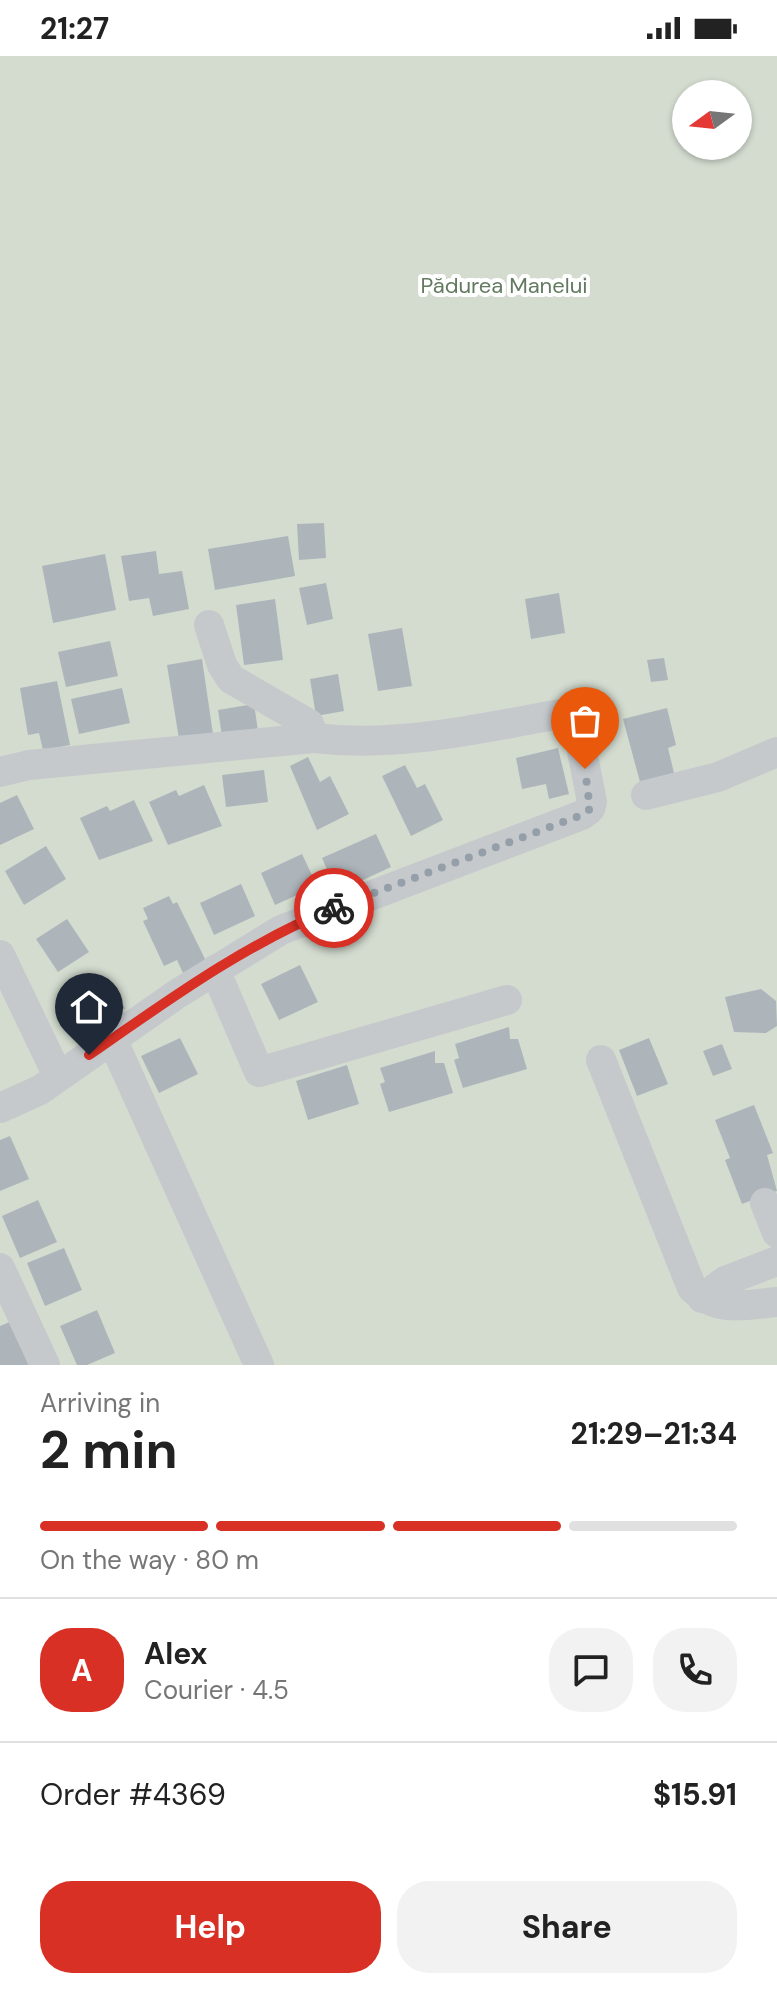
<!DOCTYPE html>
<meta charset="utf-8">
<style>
:root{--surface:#fff;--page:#f2f2f2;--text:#222;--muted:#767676;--line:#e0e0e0;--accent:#d93025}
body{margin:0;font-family:"DM Sans",sans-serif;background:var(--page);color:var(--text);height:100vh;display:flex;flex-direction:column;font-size:30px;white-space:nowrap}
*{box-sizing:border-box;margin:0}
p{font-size:26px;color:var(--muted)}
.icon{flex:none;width:44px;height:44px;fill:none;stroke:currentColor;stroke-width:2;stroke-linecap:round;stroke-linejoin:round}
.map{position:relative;height:1309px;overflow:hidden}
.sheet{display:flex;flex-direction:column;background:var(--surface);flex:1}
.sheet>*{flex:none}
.needle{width:52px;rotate:255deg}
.fabs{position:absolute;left:672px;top:24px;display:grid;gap:16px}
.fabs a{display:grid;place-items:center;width:80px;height:80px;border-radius:50%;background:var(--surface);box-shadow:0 2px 6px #0004;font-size:40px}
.pin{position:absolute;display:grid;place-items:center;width:68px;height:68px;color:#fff;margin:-82px -34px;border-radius:50% 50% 50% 0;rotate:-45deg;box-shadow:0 0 8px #0007}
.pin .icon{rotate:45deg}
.courier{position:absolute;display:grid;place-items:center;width:80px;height:80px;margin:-40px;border:6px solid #d93025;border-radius:50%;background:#fff;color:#222;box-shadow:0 2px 10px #0007}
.head em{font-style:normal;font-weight:700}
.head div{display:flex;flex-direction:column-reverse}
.head{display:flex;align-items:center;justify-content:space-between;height:136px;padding:0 40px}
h1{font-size:52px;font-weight:700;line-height:60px}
.bar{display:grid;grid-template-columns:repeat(4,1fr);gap:12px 8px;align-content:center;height:96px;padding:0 40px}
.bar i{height:10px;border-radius:6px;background:var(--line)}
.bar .selected{background:var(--accent)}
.bar p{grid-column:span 4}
.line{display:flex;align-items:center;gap:20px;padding:0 40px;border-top:2px solid var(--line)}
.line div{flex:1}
.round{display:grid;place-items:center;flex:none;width:84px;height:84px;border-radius:32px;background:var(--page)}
.cta{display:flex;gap:16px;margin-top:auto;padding:16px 40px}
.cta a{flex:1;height:92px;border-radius:32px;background:var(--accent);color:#fff;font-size:32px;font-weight:700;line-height:92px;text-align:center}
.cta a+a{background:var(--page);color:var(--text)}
.status{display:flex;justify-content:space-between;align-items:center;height:56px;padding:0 40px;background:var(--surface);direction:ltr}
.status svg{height:22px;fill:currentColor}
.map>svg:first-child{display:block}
</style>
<div class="status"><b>21:27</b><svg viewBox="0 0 49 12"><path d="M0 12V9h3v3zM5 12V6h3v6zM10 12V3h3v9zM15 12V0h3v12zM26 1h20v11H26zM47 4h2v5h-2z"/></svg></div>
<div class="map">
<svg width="777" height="1309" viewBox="0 0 777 1309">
<rect width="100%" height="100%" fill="#f4f4ef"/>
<path fill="#d4dcd0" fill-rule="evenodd" d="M 0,0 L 777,0 L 777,1309 L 0,1309 ZM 686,38 L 738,38 L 738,90 L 686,90 Z"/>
<g fill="#adb5bb">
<polygon points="324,467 326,502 299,504 297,468"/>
<polygon points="288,480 295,520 215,534 208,493"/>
<polygon points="156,495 159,518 182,515 189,553 153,560 149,542 129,545 121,500"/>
<polygon points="105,498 116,554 53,567 42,510"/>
<polygon points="326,527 333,563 307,569 299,532"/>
<polygon points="559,537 565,577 531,583 525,543"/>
<polygon points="275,543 283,604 244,609 236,549"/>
<polygon points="402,572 412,630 378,635 368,578"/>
<polygon points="110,585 118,620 66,631 58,596"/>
<polygon points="664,602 668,624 651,626 647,604"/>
<polygon points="202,603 213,678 179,683 167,609"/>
<polygon points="338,618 344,655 316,660 310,623"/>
<polygon points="57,625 70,689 43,694 39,677 28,679 20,632"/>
<polygon points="122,632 130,667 79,678 71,643"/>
<polygon points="254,648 259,681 223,687 218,654"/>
<polygon points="667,652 676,689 668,692 674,717 640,726 623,663"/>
<polygon points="558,692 569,738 549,743 546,728 522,733 516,702"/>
<polygon points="308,701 320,726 330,720 349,758 317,774 290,710"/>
<polygon points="405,709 417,732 425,728 443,764 411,780 382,720"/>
<polygon points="264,714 268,746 226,751 222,719"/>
<polygon points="204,729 222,770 168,789 149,746 176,734 179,740"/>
<polygon points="17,739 34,773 0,789 0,747"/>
<polygon points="134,744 153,785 99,804 80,762 107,750 110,755"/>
<polygon points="376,778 391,811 337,836 322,802"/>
<polygon points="46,790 66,823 24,849 5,815"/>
<polygon points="302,798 317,830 275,849 261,817"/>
<polygon points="241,828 255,860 214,879 200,847"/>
<polygon points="169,840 173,848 177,846 206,905 183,917 177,904 164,910 143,865 148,863 143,852"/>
<polygon points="67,863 89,896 58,916 36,883"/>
<polygon points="300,909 318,946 279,964 261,928"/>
<polygon points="108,929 125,952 87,978 71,954"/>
<polygon points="761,933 776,945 777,970 766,977 734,976 725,941"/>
<polygon points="509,971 510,983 518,983 527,1013 463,1032 454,1004 459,1002 455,988"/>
<polygon points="180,982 198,1018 159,1037 141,1000"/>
<polygon points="649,982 668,1028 637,1040 619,994"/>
<polygon points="722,988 732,1013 713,1020 703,995"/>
<polygon points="435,995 435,1007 444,1007 453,1037 389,1056 380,1028 385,1026 380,1012"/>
<polygon points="347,1009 359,1048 308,1064 296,1025"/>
<polygon points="754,1049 773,1097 767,1099 777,1135 742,1148 725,1104 730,1102 715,1064"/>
<polygon points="10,1080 29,1123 0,1135 0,1084"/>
<polygon points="38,1144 57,1186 20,1202 2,1160"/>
<polygon points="64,1192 82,1234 45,1250 27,1207"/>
<polygon points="97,1254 115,1297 87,1309 77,1309 60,1270"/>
<polygon points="12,1265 30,1309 0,1309 0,1270"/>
</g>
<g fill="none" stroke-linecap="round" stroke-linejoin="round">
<g stroke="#c6c9cc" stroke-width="30">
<polyline points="209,569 222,609 231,623 309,668 314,682"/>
<path d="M 0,716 L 29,709 L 314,682 C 402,692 480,672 566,657 L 576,664 L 592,746 L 590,753 L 582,759 L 281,874 L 177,938 L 40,1034 L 0,1052"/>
<polyline points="646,739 718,721 777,696"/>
<polyline points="0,899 58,1020"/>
<polyline points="215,914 259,1016 507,944"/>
<polyline points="112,983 259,1309"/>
<path d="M 601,1004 L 692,1232 C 717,1257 745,1249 777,1246"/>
<polyline points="765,1147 777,1177"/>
<polyline points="0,1212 45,1309"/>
<polyline points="702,1242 725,1225 777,1205"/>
</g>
</g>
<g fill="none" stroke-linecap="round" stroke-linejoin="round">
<polyline stroke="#949fa9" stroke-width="8" stroke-dasharray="0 14.4" points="334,852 582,759 590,753 585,713"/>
<path stroke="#d93025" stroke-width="10" d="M 89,999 C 167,945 245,888 334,852"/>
</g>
<g text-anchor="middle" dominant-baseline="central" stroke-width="8" stroke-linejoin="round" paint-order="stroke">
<g font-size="22" fill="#627a60" stroke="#fff">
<text x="504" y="229">Pădurea Manelui</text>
</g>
</g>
</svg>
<div class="fabs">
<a><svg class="needle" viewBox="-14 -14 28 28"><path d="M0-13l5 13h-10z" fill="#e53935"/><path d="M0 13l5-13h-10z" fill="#767676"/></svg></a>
</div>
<div class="pin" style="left:585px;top:713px;background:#ea580c"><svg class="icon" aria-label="bag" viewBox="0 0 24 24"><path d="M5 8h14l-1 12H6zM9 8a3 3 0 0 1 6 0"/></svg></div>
<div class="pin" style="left:89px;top:999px;background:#1f2937"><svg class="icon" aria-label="home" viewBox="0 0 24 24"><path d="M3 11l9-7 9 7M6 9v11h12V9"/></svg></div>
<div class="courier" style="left:334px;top:852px"><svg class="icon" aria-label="bike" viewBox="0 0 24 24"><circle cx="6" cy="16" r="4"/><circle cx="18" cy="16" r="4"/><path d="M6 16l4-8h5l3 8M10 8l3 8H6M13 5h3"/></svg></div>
</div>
<section class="sheet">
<div class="head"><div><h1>2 min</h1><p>Arriving in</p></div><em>21:29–21:34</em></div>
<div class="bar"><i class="selected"></i><i class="selected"></i><i class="selected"></i><i></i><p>On the way · 80 m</p></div>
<div class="line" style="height:144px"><b class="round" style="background:var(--accent);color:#fff">A</b><div><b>Alex</b><p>Courier · 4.5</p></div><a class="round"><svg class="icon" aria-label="chat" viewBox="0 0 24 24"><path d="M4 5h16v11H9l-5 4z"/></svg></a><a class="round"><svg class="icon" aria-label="phone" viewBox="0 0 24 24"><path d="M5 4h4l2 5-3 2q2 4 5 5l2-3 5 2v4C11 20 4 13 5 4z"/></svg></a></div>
<div class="line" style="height:104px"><div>Order #4369</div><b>$15.91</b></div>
<div class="cta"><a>Help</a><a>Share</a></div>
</section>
